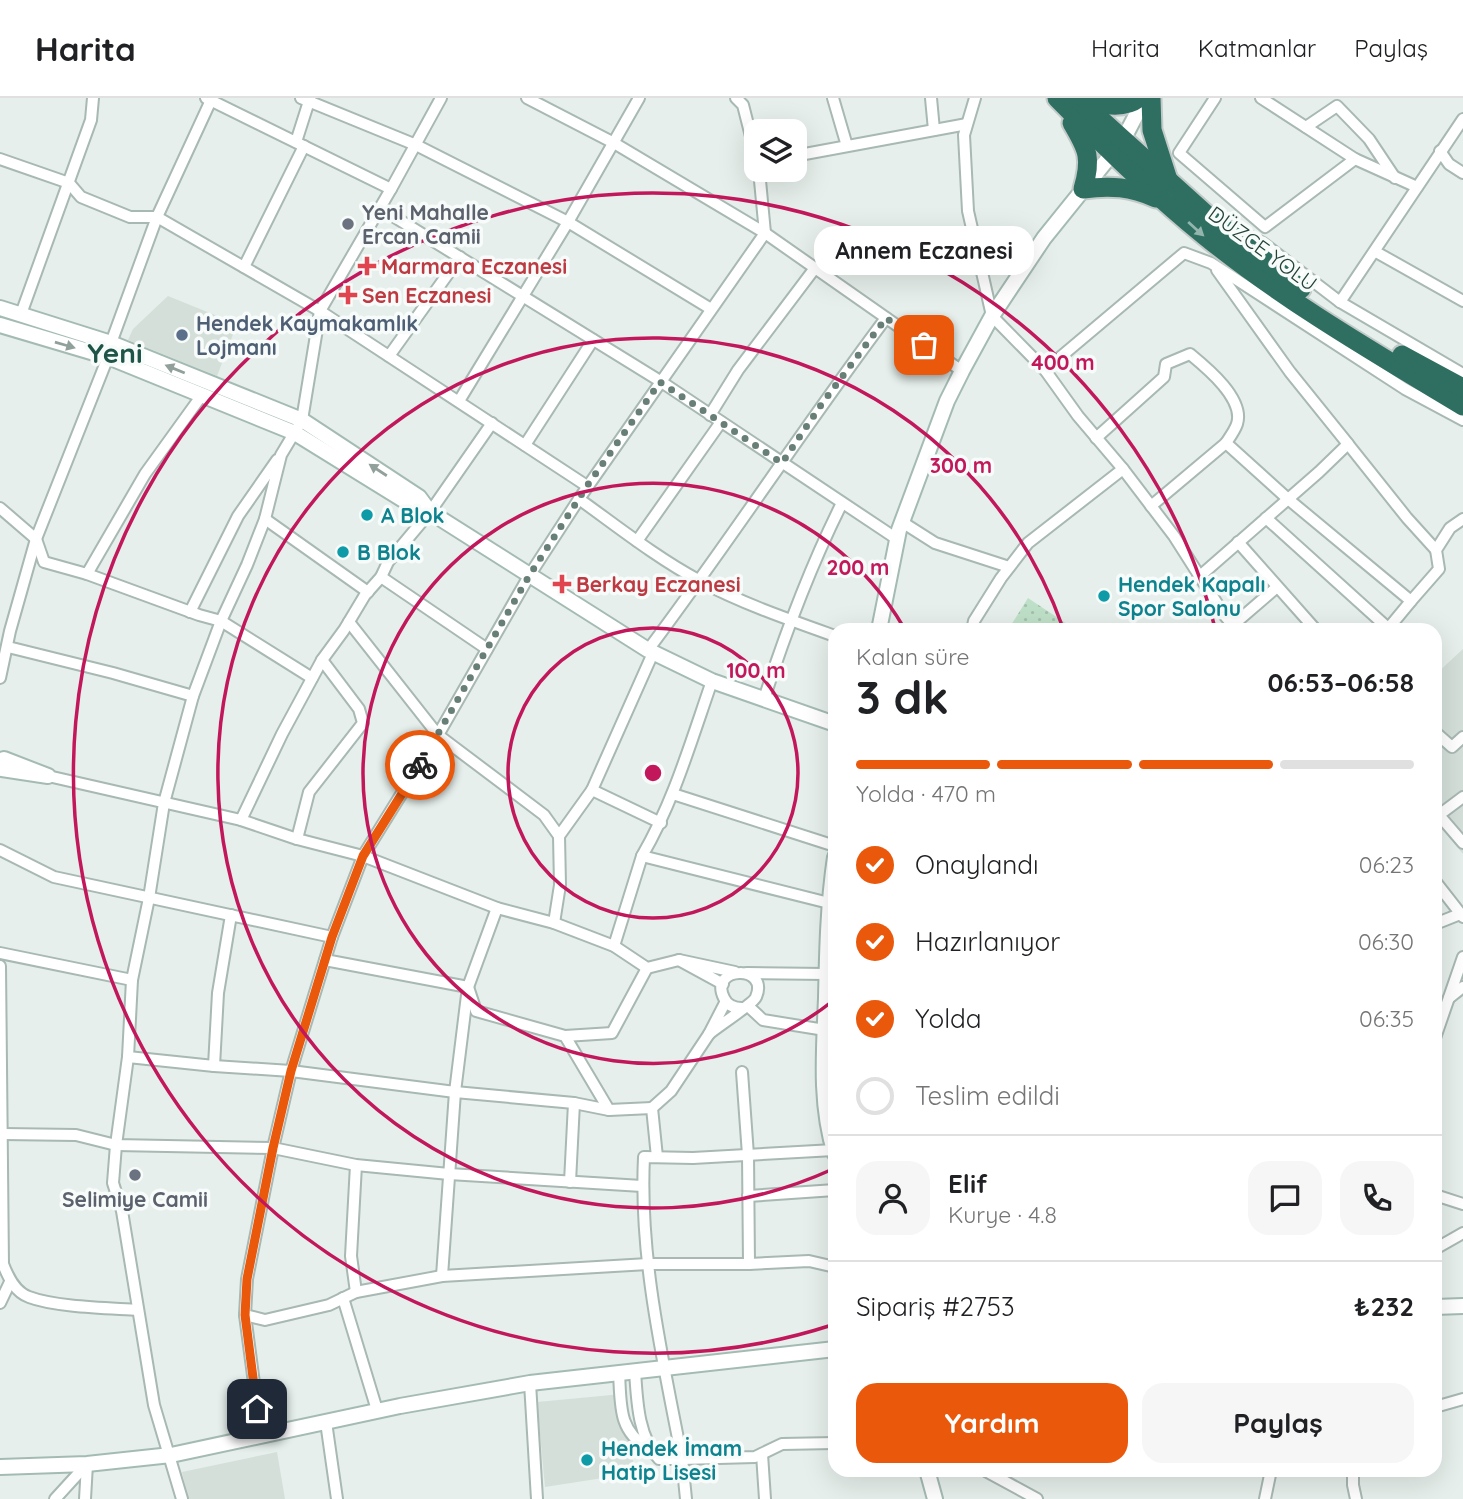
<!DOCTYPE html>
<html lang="tr">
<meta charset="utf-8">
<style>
:root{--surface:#fff;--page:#f6f6f6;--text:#202124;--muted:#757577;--line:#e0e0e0;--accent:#ea580c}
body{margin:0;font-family:Quicksand,sans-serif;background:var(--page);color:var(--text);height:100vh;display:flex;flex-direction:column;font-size:26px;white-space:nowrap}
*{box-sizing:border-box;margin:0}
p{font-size:23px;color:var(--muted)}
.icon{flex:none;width:38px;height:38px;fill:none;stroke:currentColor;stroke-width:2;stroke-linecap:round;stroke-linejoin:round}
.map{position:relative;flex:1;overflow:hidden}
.side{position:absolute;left:828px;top:525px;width:614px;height:854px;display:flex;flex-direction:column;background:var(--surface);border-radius:21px;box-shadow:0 7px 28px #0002}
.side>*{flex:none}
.tools{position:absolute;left:744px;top:21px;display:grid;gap:14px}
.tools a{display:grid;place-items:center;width:63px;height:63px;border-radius:14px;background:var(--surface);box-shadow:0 7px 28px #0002;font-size:35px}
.pin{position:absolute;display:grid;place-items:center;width:60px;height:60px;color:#fff;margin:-30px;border-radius:14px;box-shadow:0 4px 10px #0006}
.courier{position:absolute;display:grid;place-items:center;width:70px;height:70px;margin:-35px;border:5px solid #ea580c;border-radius:50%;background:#fff;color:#222;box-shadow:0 2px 9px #0007}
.bubble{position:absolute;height:49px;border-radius:21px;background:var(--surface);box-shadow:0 7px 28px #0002;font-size:23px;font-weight:700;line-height:49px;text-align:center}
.summary em{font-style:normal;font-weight:700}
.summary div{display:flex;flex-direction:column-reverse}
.summary{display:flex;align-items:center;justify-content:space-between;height:119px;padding:0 28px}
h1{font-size:46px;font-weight:700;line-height:52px}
.bar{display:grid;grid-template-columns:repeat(4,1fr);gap:10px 7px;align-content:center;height:84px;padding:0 28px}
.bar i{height:9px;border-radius:5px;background:var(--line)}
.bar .selected{background:var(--accent)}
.bar p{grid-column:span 4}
.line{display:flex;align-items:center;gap:18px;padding:0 28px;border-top:2px solid var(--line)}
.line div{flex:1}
.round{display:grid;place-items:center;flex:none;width:74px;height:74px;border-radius:21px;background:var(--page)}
ol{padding:0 28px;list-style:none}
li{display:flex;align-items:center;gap:21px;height:77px}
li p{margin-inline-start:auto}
li .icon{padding:7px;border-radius:50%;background:var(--accent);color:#fff;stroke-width:4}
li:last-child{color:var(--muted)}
li i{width:38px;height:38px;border:4px solid var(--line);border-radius:50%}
.primary-button{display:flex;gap:14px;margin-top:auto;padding:14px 28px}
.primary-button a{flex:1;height:80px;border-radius:21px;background:var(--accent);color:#fff;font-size:28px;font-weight:700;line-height:80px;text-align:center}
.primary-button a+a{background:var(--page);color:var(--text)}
header{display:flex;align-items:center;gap:42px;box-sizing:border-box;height:98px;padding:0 35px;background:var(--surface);border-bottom:2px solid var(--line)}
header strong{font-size:33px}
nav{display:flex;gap:38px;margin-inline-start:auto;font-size:24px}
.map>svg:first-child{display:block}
</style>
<header>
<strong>Harita</strong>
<nav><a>Harita</a><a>Katmanlar</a><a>Paylaş</a></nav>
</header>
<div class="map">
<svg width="1463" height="1401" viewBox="0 0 1463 1401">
<defs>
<pattern id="grass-dots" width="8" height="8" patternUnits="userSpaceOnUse" patternTransform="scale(1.75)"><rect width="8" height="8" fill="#bfe0c8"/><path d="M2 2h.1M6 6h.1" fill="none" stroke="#a4c1ad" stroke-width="1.8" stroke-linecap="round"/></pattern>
</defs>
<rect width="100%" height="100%" fill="#e6efeb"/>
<g fill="#d4dfda">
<polygon points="168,198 237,226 217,278 128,242 133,231"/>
<polygon points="1463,551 1463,756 1435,723 1435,577"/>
<polygon points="622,1296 635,1375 545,1389 537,1304"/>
<polygon points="277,1354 285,1401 188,1401 182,1374"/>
</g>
<polygon fill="url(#grass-dots)" points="1028,500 1076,532 1008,532"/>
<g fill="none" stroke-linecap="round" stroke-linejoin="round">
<g stroke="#a8b8b2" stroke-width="14">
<g id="street">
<polyline points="206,0 391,91"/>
<polyline points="301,0 416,47 568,124 711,211"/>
<polyline points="527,0 614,45 765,135 962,273"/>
<polyline points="736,0 743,7 756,58"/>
<polyline points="833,0 847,48"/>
<polyline points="931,0 934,32"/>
<polyline points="975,0 964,37 968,113 992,218 1045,272 1078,318 1123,371 1174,438 1225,518 1237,532"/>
<polyline points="1215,0 1179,55 1265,129 1355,61 1261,0"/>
<polyline points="1306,29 1337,8 1369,41 1395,80"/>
<polyline points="296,44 310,0"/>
<polyline points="1440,53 1449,66 1463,75"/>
<polyline points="794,58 967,26"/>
<polyline points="0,61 69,85 81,99 130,119 157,119 320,213 587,388"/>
<polyline points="1355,61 1417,89"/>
<polyline points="380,110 660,283 897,441"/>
<polyline points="1239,133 1263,145 1340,204 1463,276"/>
<polyline points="1376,154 1463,203"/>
<polyline points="244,169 304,48"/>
<polyline points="1340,204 1463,21"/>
<polyline points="21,216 91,22 93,0"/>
<polyline points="389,258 460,159"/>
<polyline points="1045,272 1184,155 1211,165 1405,291 1463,322"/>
<polyline points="459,303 568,124 639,0"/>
<polyline points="710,317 738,272 815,170"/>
<path d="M 1096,340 L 1164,279 L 1166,266 L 1190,256 C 1207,270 1245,301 1237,326 C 1235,332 1230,339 1226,345 L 1288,401 L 1411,503 L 1439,471 L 1436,452 L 1450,430 L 1463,421"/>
<polyline points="1348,346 1407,420 1436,452"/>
<polyline points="525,347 593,242"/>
<path d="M 579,401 C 618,429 657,460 700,483 C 741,505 790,522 835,538"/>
<polyline points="1151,408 1226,345"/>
<polyline points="0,410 36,441 44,464 87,476 199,517 221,523 312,580"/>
<polyline points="1266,420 1389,531"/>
<polyline points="265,421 368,494"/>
<polyline points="902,424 935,445 1009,469"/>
<polyline points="637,443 721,324"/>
<polyline points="1238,444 1316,532"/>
<polyline points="87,476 145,376 202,297"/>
<polyline points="1200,478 1319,374 1348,346 1290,274 1217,172"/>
<polyline points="381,479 487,551"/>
<polyline points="190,514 238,418 277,362"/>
<polyline points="349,524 438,637 544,717 559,738"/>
<polyline points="1233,527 1277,489"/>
<polyline points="972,532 974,523 1001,480 1028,445 1123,371"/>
<polyline points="1387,532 1411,503"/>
<polyline points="8,549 113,575 193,598"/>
<path d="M 648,552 C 730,443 804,329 886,220"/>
<polyline points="653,555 592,692 661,725"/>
<polyline points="0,580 10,533 36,441 108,259 111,245 157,119 212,0"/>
<path d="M 712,583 C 691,643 674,703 642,758 L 829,805"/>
<path d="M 764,601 C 786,533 810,469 842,405"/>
<polyline points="1435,634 1452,649 1463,639"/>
<polyline points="48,678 241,722"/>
<polyline points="673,696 835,748"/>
<polyline points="1463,699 1439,717 1463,745"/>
<polyline points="297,741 309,694 363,625 359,611 322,562"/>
<polyline points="0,752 54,779 332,839 291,973 273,1050 247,1181 245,1217 261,1338"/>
<polyline points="1435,783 1463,819"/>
<polyline points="554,825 560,787 559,738 592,692"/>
<polyline points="1435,826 1460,816"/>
<polyline points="332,839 363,758 297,741 241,722 282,636 322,562 344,532 365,497 381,479 388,464 430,414 492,325"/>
<polyline points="614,848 642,758"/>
<polyline points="0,855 132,882"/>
<polyline points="325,862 468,889 476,913 565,938 609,1012"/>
<polyline points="679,862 647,870 614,848 554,825 497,810 363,758 438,637 529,478 579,401 765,135 759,72"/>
<path d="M 0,868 L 3,1166 C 8,1179 15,1194 29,1199 C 55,1209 109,1210 138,1212"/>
<polyline points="747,875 826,876"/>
<polyline points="723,886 679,862 735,874"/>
<polyline points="1449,900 1463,889"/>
<path d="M 726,903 L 709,936 C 717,929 754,905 756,899 C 770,866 708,868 724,900 C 727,907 734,910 742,910"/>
<polyline points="748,908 763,922 825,932"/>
<polyline points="565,938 612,935 647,870"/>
<polyline points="1435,940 1463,859"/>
<polyline points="128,959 214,968 291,973 455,994 468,889 497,810"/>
<polyline points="214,968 218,895 231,817"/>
<polyline points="742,974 748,1057 749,1166"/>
<polyline points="3,1036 76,1037 116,1047 273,1050 356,1067 449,1076 642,1088"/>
<path d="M 834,1052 L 693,1060 L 644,1059 C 639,1160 663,1262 682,1361 L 755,1359 L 782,1346 L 835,1345"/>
<polyline points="657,1059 652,1010 671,993 709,936"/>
<polyline points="356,1067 351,1158 356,1194"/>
<polyline points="570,1084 574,1005"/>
<polyline points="1435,1097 1463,1106"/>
<polyline points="748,1098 835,1092"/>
<polyline points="1435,1151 1463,1135"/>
<polyline points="442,1178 455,994 574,1005 609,1012 652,1010"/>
<polyline points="343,1200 377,1312"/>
<polyline points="0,1205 10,1184"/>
<polyline points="245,1217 265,1222 329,1207 356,1194 442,1178 648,1166 749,1166 809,1163 835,1169"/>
<path d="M 635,1273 C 637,1303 638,1339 659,1361 L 682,1361 L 686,1401"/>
<path d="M 619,1275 C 621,1307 618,1333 648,1350"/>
<polyline points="530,1285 537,1401"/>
<polyline points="1435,1309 1463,1301"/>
<polyline points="326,1324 337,1401"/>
<polyline points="762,1356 765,1401"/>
<polyline points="984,1372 1037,1401"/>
<polyline points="1353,1372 1353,1387 1356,1401"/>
<polyline points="55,1401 87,1366"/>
<polyline points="85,1401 87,1366"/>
<polyline points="182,1401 154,1307 122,1113 113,1085 116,1047 128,959 132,882 149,800 164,705 193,598 221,523 247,467 265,421 281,357 302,322 320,213 391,91 441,0"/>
<polyline points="1265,1401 1271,1372"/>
</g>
</g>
<g stroke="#a4bbb3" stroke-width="18">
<g id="secondary">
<polyline points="0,210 111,245 302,322 419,399 430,414"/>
<polyline points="0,227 108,259 295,335 413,408 430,414 648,552 712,583 835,626"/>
<polyline points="879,532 899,432 947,303 962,273 992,218 1044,140 1123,42 1145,0"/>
<polyline points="2,671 48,678 4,661"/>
<path d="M 835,759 C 828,806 827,852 826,900 C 824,951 819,1006 835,1056"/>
<polyline points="1435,1209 1463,1208"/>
<polyline points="0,1369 87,1366 171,1357 400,1308 530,1285 835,1251"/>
<polyline points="927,1372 935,1401"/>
</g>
</g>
<g stroke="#c2cac8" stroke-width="23">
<g id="highway">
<path d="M 1057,0 C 1104,48 1153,96 1205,138 C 1285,203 1375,255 1463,308"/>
<polyline points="1077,0 1208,118 1301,191"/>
<path d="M 1083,0 C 1100,7 1123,12 1139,0"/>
<polyline points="1151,0 1152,32 1168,82"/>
<path d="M 1072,25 C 1088,52 1092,60 1083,91 C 1111,87 1131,89 1156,100"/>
<polyline points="1402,257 1463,290"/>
</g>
</g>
<use href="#street" stroke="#fff" stroke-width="10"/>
<use href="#secondary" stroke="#fff" stroke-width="14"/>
<use href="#highway" stroke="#2f6f62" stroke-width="19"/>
</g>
<defs><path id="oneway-solid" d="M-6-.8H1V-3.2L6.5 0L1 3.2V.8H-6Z" transform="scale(1.75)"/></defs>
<use fill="#93b5ae" href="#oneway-solid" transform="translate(1196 131) rotate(42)"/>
<g fill="#92a09c">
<use href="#oneway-solid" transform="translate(65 247) rotate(16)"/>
<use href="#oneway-solid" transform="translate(175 271) rotate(-158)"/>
<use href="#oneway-solid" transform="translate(378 372) rotate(-147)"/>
</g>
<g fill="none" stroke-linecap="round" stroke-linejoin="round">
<polyline stroke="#687f78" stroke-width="7" stroke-dasharray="0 12.6" points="420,667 529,478 587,388 660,284 782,365 821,307 886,220 924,247"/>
<polyline stroke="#ea580c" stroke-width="9" points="257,1311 245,1217 247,1181 273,1050 291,973 332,839 363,758 420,667"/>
</g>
<g fill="none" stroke="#c2185b" stroke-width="3.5">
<circle cx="653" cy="675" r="145"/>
<path d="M834 902A290 290 0 1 1 904 530"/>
<path d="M833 1071A435 435 0 1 1 1063 530"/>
<path d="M832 1227A580 580 0 1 1 1215 530"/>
</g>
<g fill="#6b7280" stroke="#f7fbf9" stroke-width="2.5">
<circle cx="348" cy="126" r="7"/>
<circle cx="135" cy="1077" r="7"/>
</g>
<g fill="#e0444e" stroke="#f7fbf9" stroke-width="2.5">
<path d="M363.5 157.5h7v7h7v7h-7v7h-7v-7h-7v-7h7z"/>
<path d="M344.5 186.5h7v7h7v7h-7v7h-7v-7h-7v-7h7z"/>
<path d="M558.5 475.5h7v7h7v7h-7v7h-7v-7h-7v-7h7z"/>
</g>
<circle fill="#5c6f8a" stroke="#f7fbf9" stroke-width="2.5" cx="182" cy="237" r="7"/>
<g fill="#0f9aa8" stroke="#f7fbf9" stroke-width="2.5">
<circle cx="367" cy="417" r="7"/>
<circle cx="343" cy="454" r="7"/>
<circle cx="1104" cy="498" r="7"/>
<circle cx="587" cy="1362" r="7"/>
</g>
<g text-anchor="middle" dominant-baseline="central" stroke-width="7" stroke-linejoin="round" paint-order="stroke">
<g font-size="21" font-weight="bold" fill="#5b616d" stroke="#f7fbf9" text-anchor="start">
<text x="362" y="114">Yeni Mahalle<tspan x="362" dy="24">Ercan Camii</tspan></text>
<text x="135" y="1101" text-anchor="middle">Selimiye Camii</text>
</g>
<g font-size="21" fill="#24423a" stroke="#f7fbf9">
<text transform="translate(1263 150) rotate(36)">DÜZCE YOLU</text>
</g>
<g font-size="21" font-weight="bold" fill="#be3a42" stroke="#f7fbf9" text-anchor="start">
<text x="381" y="168">Marmara Eczanesi</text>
<text x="362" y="197">Sen Eczanesi</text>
<text x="576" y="486">Berkay Eczanesi</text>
</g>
<g font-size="21" font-weight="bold" fill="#4e5e75" stroke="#f7fbf9" text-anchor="start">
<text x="196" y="225">Hendek Kaymakamlık<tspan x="196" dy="24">Lojmanı</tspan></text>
</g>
<g font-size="21" font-weight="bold" fill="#0d838f" stroke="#f7fbf9" text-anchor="start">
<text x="381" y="417">A Blok</text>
<text x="357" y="454">B Blok</text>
<text x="1118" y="486">Hendek Kapalı<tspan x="1118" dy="24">Spor Salonu</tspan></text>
<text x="601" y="1350">Hendek İmam<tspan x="601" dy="24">Hatip Lisesi</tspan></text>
</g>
<g font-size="28" font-weight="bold" fill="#1f5548" stroke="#f7fbf9">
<text x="115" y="254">Yeni</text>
</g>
</g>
<circle cx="653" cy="675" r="10" fill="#c2185b" stroke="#f7fbf9" stroke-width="3.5"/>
<g font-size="21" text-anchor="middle" font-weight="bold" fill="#c2185b" stroke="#f7fbf9" stroke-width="7" stroke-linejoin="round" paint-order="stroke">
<text x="1063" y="272">400 m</text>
<text x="961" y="375">300 m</text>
<text x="858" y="477">200 m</text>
<text x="756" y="580">100 m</text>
</g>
</svg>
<div class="tools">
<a><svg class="icon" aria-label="layers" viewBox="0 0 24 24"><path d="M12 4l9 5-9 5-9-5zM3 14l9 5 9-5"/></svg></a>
</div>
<div class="pin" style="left:924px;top:247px;background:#ea580c"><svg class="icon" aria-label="bag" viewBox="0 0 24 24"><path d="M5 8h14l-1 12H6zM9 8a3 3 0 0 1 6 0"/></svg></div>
<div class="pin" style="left:257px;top:1311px;background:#1f2937"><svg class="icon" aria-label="home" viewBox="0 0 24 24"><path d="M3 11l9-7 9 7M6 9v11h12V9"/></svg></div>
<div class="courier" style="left:420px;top:667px"><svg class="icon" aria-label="bike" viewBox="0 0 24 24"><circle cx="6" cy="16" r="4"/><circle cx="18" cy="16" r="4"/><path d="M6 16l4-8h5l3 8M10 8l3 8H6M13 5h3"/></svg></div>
<div class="bubble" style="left:814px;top:128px;width:220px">Annem Eczanesi</div>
<section class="side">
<div class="summary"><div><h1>3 dk</h1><p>Kalan süre</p></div><em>06:53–06:58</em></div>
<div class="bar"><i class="selected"></i><i class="selected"></i><i class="selected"></i><i></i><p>Yolda · 470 m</p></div>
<ol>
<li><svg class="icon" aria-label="check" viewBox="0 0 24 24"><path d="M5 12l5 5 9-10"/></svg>Onaylandı<p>06:23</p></li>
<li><svg class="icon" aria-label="check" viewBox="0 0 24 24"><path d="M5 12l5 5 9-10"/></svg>Hazırlanıyor<p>06:30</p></li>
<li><svg class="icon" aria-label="check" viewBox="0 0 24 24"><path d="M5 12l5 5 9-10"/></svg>Yolda<p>06:35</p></li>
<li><i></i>Teslim edildi</li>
</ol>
<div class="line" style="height:126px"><a class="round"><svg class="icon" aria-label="person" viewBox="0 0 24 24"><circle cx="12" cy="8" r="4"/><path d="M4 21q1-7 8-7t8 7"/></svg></a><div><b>Elif</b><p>Kurye · 4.8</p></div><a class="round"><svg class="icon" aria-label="chat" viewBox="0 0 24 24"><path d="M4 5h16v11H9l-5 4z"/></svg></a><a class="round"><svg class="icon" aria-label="phone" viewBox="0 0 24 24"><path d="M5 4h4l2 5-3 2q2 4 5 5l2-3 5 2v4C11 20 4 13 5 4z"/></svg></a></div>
<div class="line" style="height:91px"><div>Sipariş #2753</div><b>₺232</b></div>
<div class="primary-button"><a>Yardım</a><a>Paylaş</a></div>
</section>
</div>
